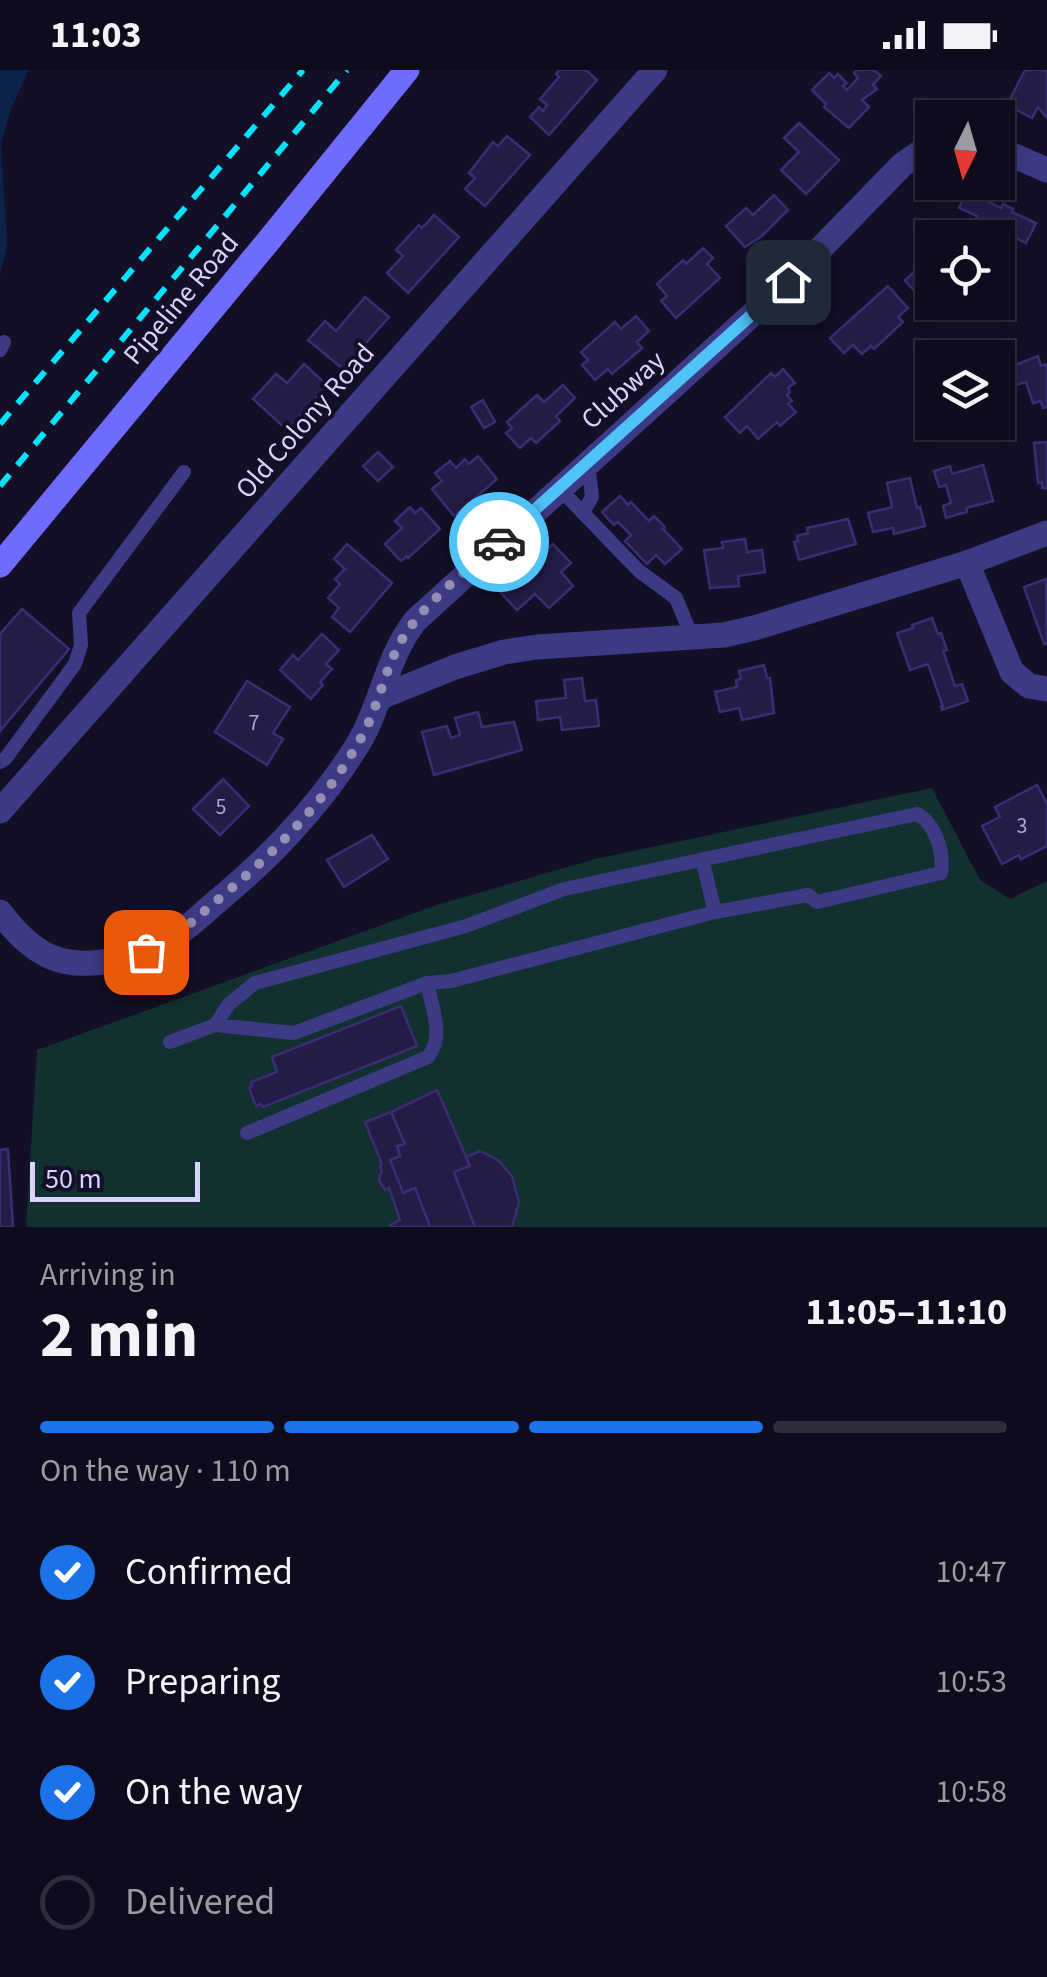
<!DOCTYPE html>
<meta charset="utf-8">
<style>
:root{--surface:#0e0b1c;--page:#1c1929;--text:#f1f3f6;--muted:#9b9ba3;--line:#2e2b3b;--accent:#1a73e8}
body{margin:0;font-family:"Source Sans 3",sans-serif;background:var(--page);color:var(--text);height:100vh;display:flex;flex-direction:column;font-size:38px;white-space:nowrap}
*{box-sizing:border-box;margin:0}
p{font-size:32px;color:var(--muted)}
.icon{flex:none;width:55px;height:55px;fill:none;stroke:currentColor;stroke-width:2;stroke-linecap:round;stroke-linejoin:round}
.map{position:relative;height:1157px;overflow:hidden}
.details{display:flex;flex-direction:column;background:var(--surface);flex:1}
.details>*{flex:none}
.needle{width:65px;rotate:185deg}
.controls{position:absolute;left:915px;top:30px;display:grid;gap:20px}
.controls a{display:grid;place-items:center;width:100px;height:100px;border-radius:0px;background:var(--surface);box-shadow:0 5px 15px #0003,0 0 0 2px var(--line);font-size:50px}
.scale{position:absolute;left:30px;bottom:25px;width:170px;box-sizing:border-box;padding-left:10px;border:5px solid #d9d4ff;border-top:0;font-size:28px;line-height:35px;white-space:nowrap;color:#d9d4ff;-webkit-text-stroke:8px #130f26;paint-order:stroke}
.pin{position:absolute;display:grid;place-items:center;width:85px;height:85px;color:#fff;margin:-42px;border-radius:20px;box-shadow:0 5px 15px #0006}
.courier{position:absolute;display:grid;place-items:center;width:100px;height:100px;margin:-50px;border:8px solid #4fc3f7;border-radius:50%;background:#fff;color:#222;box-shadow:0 2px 12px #0007}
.overview em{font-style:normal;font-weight:700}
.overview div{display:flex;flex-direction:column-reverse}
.overview{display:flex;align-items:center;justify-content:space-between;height:170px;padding:0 40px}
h1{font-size:65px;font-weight:700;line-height:75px}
.bar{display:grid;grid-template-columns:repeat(4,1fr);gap:15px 10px;align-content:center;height:120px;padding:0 40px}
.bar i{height:12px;border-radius:8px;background:var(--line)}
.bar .on{background:var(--accent)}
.bar p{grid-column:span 4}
ol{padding:0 40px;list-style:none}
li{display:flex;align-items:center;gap:30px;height:110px}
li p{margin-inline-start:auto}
li .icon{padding:10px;border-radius:50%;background:var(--accent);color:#fff;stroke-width:4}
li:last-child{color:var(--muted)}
li i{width:55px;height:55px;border:5px solid var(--line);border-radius:50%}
.status{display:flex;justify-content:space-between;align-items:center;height:70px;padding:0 50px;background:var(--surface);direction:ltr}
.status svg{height:28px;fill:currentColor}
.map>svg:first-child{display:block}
</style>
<div class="status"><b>11:03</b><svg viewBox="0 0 49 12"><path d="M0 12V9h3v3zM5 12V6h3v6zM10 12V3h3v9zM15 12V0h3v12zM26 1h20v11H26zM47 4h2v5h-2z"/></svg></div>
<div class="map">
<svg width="1047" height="1157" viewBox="0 0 1047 1157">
<rect width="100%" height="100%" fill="#130f26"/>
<polygon fill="#12302f" points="932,718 980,810 1010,829 1047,811 1047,1157 26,1157 37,980 437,835 595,789"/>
<polygon fill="#0c2248" points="0,0 29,0 12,36 1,74 7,174 0,205"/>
<g fill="#241b47" stroke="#3b2d73" stroke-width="2.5">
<polygon points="559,0 586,0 597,10 549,65 530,47 539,37 543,41 547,35 540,29 559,7 556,4"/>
<polygon points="857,0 874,0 881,6 873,15 877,19 862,30 869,37 849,58 824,37 826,34 812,20 829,3 834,8 838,4 847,13 843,16 847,20 858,8 854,3"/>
<polygon points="1025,0 1047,0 1047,48 1038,37 1032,48 1007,35"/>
<polygon points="799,53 839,90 806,124 781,100 799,82 784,68"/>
<polygon points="507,66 530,85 485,136 465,119 475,108 469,103 493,72 498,76"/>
<polygon points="967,121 1001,138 1003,134 1013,139 1012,142 1036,153 1026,173 1001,161 998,168 982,168 970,162 977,146 959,138"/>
<polygon points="774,125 788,140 762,166 745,177 726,156 746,138 753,145"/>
<polygon points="434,145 459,167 408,223 387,203 403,186 396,180 419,155 422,158"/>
<polygon points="703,178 713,188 707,194 720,208 676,248 661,231 667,226 657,214 683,190 686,194"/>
<polygon points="932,186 933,232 928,237 905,210"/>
<polygon points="888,216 908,238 898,247 903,252 874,279 871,276 862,284 853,275 844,283 830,268"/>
<polygon points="365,227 389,247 343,299 308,270 325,251 336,261"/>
<polygon points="636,246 649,261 637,272 642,278 612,304 608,299 595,310 582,295 588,290 581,282 615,252 621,259"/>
<polygon points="1038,286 1041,296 1047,294 1047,337 1043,338 1041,331 1033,333 1026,312 1016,315 1011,297"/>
<polygon points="304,294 327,315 287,360 253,329 276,304 287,313"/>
<polygon points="783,299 795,313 788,318 790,322 787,325 792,331 788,334 796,342 780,356 777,352 758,369 747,356 740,363 725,347 771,303 775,307"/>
<polygon points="563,315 575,328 556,346 560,351 536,373 531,368 520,378 506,363 512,358 507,352 537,325 544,332"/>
<polygon points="483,330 495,352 484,358 471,337"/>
<polygon points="1047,372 1047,418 1042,418 1042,412 1038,413 1034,373"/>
<polygon points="378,382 393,397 378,411 363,396"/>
<polygon points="478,386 497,409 454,446 432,419 442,411 435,403 450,391 456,398 465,389 469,394"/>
<polygon points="983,395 993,431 966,438 967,442 946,448 943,436 951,433 946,415 939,417 934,401 950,396 952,404"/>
<polygon points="910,408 917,438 920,437 925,456 894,464 893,458 873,462 868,443 892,437 887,413"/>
<polygon points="620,426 628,435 631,432 649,451 654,446 665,457 663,459 682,479 665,494 656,485 647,494 625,471 631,465 618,452 614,455 602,442"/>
<polygon points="410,437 415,443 421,438 440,459 408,488 407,486 401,491 385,474 402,458 395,451"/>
<polygon points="848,449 856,474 799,490 794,472 798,471 797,466 808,463 807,458"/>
<polygon points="745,469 747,482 762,480 765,502 738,506 739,516 710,518 704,480 723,478 722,472"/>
<polygon points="347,474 392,513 350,562 332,547 339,538 328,528 340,514 335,509 345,499 334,489"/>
<polygon points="553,474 571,493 561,502 573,516 549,538 535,524 517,540 501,523 524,500 522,498 538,484 540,486"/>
<polygon points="1046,509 1047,573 1044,574 1024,517"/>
<polygon points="22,539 69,579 0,661 0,564"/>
<polygon points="932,548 938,564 941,563 947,580 943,581 955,616 962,614 968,631 942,640 941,637 943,637 928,594 910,600 897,563 913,558 912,555"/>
<polygon points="322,564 339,580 326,594 332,599 320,612 323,615 311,629 280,600 293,585 298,590"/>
<polygon points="764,595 767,608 770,608 774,643 742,650 739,638 720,642 715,622 737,617 736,610 741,609 739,601"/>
<polygon points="582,608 585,631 596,630 599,656 562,660 560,647 538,650 536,631 566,628 564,610"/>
<polygon points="247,611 290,637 273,663 283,669 267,695 215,662"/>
<polygon points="478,642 482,657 514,652 522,680 434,705 422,662 447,656 451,668 460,665 455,648"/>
<polygon points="223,709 249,736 220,765 193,739"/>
<polygon points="1037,715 1047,734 1047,776 1021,789 1019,785 1002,794 982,756 1000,747 995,737"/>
<polygon points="372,765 388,789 344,817 327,790"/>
<polygon points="401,936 417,976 263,1037 261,1034 256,1036 249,1018 252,1016 251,1012 277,1002 272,987"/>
<polygon points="437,1020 470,1096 454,1102 475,1157 430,1157 415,1118 403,1123 390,1090 400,1086 397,1076 405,1074 391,1042"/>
<polygon points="391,1042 405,1074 397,1076 400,1086 390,1090 403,1123 415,1118 430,1157 391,1157 390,1155 400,1150 389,1118 385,1120 379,1110 380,1104 382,1102 380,1096 382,1094 365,1052"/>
<polygon points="8,1079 13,1157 0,1157 0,1080"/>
<polygon points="480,1081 498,1090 512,1106 519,1132 512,1157 475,1157 454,1102 470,1096 466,1087"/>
</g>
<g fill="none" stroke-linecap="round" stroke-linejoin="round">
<g stroke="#3d3a85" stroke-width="14">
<polyline points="0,280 4,272"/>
<polyline points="559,418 639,501 676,528 692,567"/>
<polyline points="583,442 592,427 588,393"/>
<polyline points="0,692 5,689 75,594 81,575 79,543 184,402"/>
<path d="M 917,744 C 936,754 944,783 941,803 L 817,832 L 808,825 L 715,842 L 451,911 L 427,913 L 294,963 L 215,955 L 229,934 L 255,913 L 466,856 L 564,819 Z"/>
<polyline points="702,789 715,842"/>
<polyline points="170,972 215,955"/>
<path d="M 247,1063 L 428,987 C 445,965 432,939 427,913"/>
</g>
<g stroke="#3d3a85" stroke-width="25">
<polyline points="998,79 1047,100"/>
<polyline points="967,493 1012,602 1029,616 1047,619"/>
<polyline points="381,627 455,597 504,582 537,577 724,565 754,558 967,493 1047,463"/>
<polyline points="0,741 655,0"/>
<path d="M 0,842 C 33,886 63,902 118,889 C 134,886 154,881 168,871 C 187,859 204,842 221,828 C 275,783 321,734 358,674 C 382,635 386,587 416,550 L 788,212 L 902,95 L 919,83 L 932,77"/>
</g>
<polyline stroke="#6f6bff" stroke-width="25" points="0,495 270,169 407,0"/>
<g stroke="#00e5ff" stroke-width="6" stroke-dasharray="15 12" stroke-linecap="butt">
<polyline points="0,354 303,0"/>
<polyline points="0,416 347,0"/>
</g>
</g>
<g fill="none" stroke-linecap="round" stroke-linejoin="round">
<path stroke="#948fb3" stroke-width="10" stroke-dasharray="0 18" d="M 146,882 C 172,871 192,852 214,833 C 272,785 324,735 361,668 C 380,635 385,594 406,563 C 430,528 468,500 499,472"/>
<polyline stroke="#4fc3f7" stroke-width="12" points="499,472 788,212"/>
</g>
<g text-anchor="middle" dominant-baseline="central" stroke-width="8" stroke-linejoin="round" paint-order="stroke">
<g font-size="22" fill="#aca6d1">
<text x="254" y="653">7</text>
<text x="221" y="737">5</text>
<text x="1022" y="756">3</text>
</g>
<g font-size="28" fill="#d9d4ff" stroke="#130f26">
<text transform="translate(181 229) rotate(-50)">Pipeline Road</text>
<text transform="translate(623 320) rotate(-42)">Clubway</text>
<text transform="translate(305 351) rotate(-49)">Old Colony Road</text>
</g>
</g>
</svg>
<div class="controls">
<a><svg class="needle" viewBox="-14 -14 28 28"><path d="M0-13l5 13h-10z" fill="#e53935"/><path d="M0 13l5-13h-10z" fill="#9b9ba3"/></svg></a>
<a><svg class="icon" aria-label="locate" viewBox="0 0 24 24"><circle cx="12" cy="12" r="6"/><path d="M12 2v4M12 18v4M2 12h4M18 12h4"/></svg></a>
<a><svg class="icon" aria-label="layers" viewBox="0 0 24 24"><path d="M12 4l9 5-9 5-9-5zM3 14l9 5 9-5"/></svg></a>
</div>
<div class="scale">50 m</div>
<div class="pin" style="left:146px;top:882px;background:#ea580c"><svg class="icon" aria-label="bag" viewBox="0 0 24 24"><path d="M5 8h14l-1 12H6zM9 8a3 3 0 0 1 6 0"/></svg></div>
<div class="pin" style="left:788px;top:212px;background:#1f2937"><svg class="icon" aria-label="home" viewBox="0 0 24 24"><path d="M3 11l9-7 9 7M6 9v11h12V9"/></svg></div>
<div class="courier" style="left:499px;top:472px"><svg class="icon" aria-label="car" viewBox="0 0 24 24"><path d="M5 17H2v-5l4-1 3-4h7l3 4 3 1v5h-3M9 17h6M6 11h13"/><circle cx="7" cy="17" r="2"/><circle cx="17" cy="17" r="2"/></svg></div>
</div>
<section class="details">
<div class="overview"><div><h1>2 min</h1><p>Arriving in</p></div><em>11:05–11:10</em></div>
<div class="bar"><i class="on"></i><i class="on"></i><i class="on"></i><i></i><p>On the way · 110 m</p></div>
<ol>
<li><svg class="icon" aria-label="check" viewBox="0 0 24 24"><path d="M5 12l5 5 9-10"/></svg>Confirmed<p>10:47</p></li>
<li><svg class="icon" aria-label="check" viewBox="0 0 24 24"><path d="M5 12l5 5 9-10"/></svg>Preparing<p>10:53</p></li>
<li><svg class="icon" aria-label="check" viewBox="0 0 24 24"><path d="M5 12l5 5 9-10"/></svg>On the way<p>10:58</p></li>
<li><i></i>Delivered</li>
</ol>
</section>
